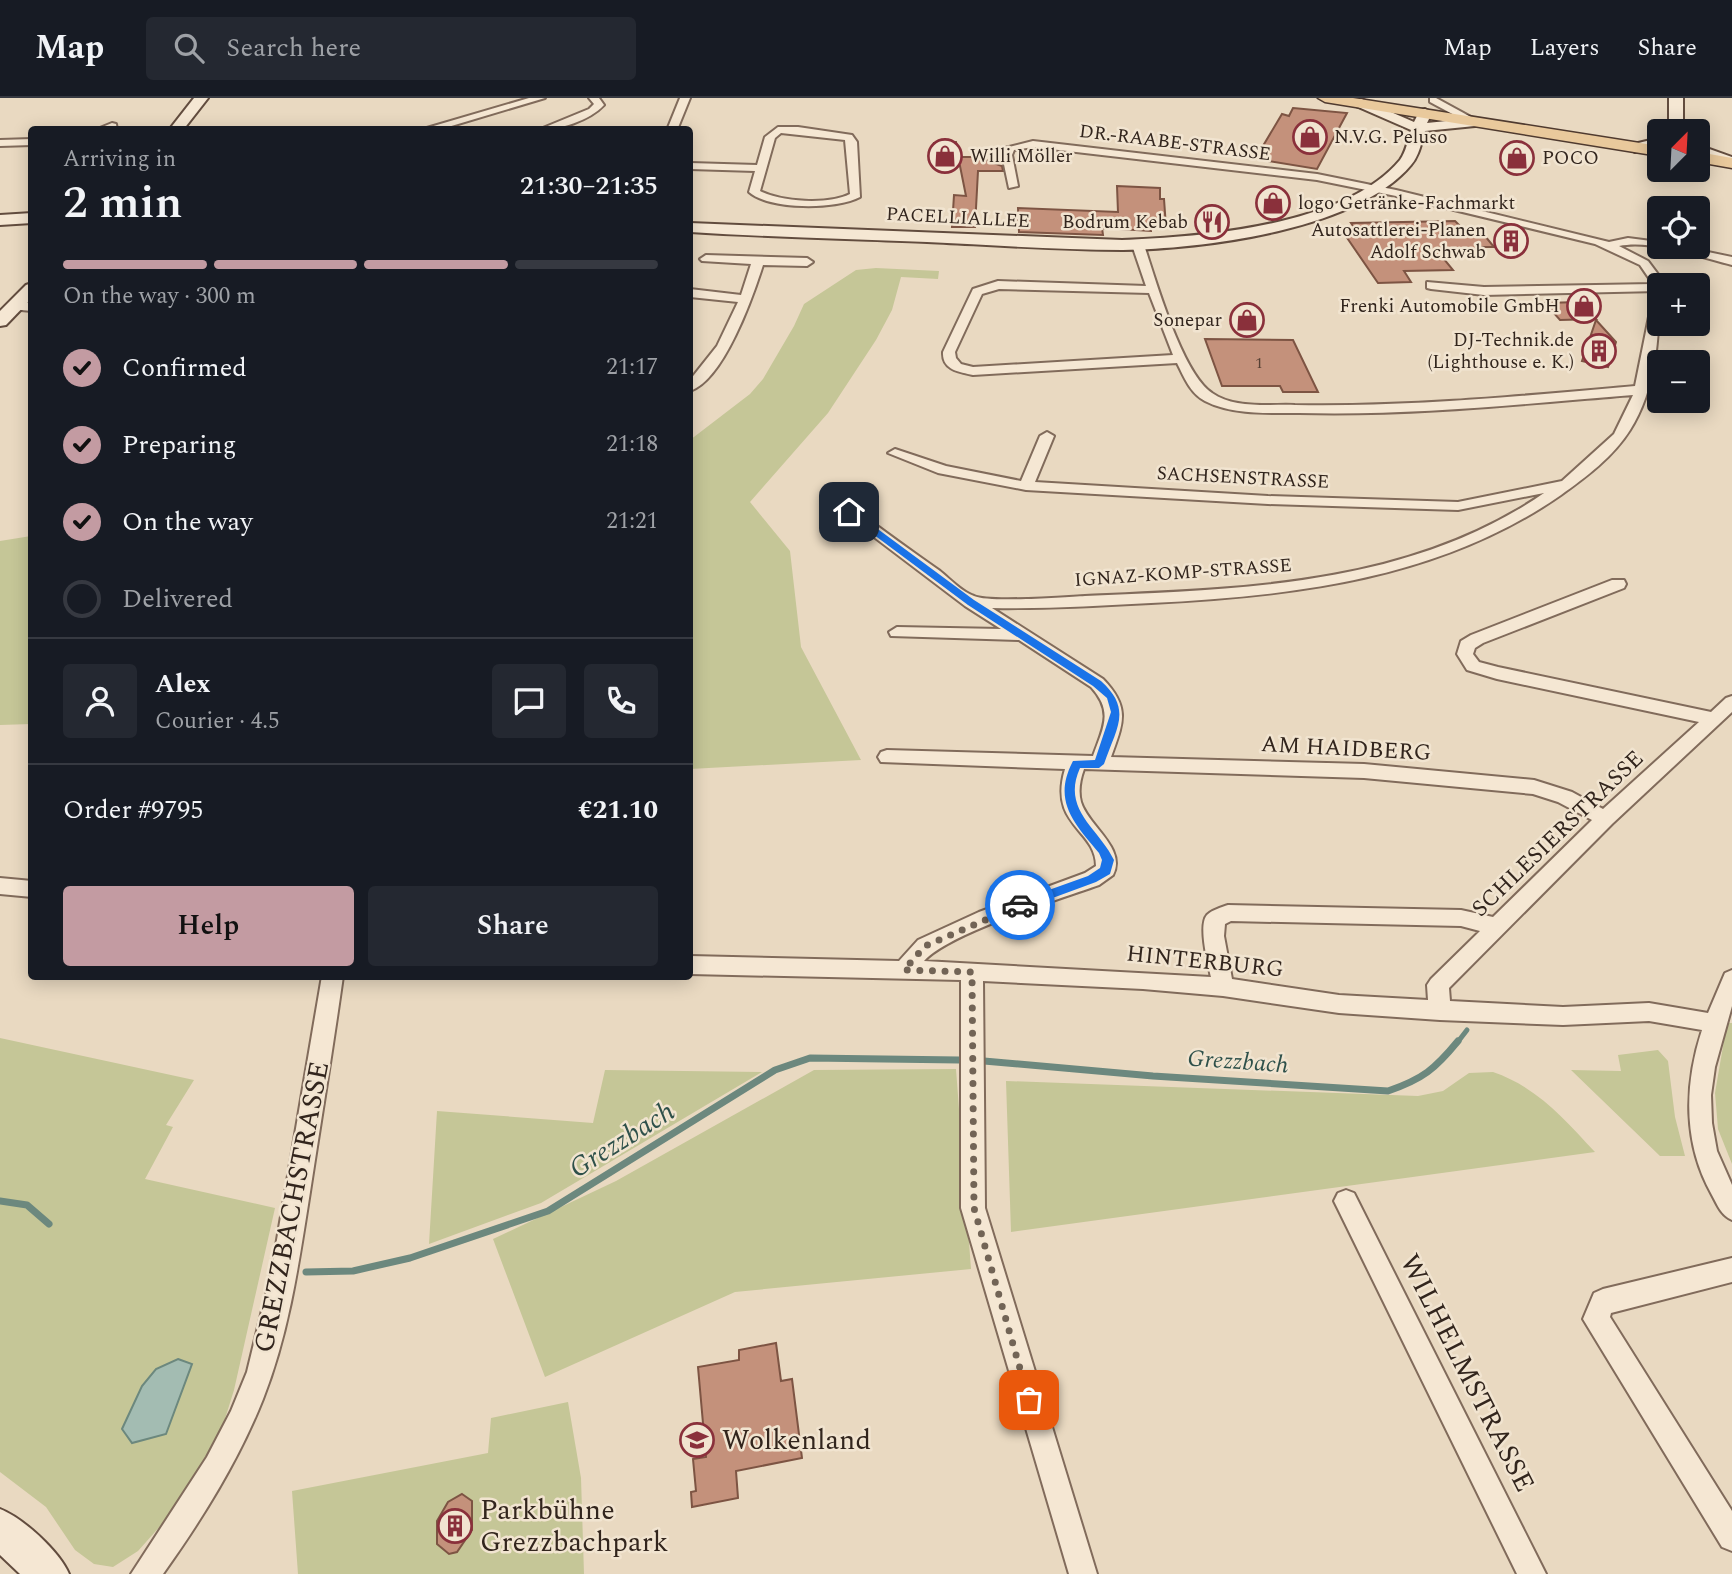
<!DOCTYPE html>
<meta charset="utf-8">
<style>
:root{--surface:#171b24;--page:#242831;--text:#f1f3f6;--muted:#9ea1a6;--line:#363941;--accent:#c39ba2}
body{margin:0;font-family:Spectral,serif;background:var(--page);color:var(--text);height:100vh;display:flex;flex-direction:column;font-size:26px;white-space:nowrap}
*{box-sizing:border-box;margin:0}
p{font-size:23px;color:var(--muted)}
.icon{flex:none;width:38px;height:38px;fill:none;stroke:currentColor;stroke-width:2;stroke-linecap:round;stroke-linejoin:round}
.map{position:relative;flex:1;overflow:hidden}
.drawer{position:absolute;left:28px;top:28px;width:665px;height:854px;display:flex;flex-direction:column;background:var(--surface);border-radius:7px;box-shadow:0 4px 18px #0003}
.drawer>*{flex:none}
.needle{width:46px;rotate:24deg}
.tools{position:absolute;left:1647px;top:21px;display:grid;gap:14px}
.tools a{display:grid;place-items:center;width:63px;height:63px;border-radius:7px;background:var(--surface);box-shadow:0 4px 18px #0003;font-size:35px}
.pin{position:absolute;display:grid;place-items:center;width:60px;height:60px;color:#fff;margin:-30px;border-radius:14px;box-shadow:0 4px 10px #0006}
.courier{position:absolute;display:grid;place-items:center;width:70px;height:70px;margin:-35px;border:5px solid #1a73e8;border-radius:50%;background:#fff;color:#222;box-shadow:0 2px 9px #0007}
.summary em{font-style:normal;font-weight:600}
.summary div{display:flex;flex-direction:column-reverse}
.summary{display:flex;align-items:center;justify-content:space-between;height:119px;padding:0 35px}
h1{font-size:46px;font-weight:600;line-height:52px}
.bar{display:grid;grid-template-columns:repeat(4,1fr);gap:10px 7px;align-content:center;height:84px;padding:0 35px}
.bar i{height:9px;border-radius:5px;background:var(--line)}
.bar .selected{background:var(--accent)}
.bar p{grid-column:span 4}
.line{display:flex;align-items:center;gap:18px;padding:0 35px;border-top:2px solid var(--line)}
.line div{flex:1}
.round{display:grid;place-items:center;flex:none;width:74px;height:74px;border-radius:7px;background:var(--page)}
ol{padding:0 35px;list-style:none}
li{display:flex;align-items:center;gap:21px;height:77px}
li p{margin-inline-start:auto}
li .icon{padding:7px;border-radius:50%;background:var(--accent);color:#111;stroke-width:4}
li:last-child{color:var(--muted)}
li i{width:38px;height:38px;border:4px solid var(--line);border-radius:50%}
.cta{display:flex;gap:14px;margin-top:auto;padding:14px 35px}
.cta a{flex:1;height:80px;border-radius:7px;background:var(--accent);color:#111;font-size:28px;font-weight:600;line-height:80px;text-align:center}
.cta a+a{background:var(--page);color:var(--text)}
header{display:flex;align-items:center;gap:42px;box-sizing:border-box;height:98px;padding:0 35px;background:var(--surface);border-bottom:2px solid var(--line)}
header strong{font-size:33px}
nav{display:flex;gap:38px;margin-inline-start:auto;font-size:24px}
.search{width:490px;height:63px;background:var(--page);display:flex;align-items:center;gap:18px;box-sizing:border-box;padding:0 24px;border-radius:7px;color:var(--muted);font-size:26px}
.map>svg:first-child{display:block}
</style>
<header>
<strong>Map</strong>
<div class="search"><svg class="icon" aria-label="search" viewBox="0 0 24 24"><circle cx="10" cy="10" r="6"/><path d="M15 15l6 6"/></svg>Search here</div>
<nav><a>Map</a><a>Layers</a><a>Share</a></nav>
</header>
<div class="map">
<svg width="1732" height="1476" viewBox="0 0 1732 1476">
<rect width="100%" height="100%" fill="#e9d9c1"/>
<g fill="#c5c697">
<polygon points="876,170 939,173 938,181 901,179 892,212 876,242 828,315 750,404 790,453 801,549 861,662 690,671 690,342 750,296 763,281 794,228 804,206 856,172"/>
<polygon points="31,438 31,626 0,627 0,443"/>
<polygon points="1727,925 1732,925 1732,1066 1718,1031 1715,995"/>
<polygon points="0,940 194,982 166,1027 173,1029 145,1081 275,1110 234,1292 219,1340 179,1407 138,1453 113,1469 94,1466 75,1452 46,1409 0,1374"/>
<polygon points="1658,952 1668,963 1675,1019 1685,1058 1660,1058 1571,972 1621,973 1618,957"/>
<polygon points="956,971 971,1171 735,1194 545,1279 493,1141 616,1083 814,972"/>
<polygon points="605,972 762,974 541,1105 429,1146 437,1013 593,1025"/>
<path d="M 1493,974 C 1537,989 1564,1021 1595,1054 L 1011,1134 L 1006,983 L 1418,998 L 1443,993 L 1469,975 Z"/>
<polygon points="568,1304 581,1380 584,1476 298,1476 292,1393 488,1355 491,1320"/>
</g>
<polygon fill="#a3bcb2" stroke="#6c887e" stroke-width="2" points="178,1261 192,1266 166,1336 132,1345 122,1331 142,1288 156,1271"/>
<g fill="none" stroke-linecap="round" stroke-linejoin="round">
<polyline stroke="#6c887e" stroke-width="5" points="1457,945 1467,932"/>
<g stroke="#6c887e" stroke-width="7">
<path d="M 984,963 L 1153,978 L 1388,993 C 1423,981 1435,971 1458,943"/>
<polyline points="0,1103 27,1107 49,1126"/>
<polyline points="306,1174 353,1173 410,1160 548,1113 775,972 810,960 959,962"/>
</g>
</g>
<g fill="#c4917b" stroke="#7d5443" stroke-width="2">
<polygon points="1293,10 1347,15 1317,71 1262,62 1264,60 1257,58 1282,16 1289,18"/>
<polygon points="956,44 959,59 977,59 1002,68 1003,73 978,73 975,129 952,129 954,97 966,98 960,68 937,69 934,45"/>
<polygon points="1117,88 1160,90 1160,101 1164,101 1166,129 1151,128 1151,133 1102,130 1103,137 1019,134 1018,110 1118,114"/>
<polygon points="1455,123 1465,133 1481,133 1494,149 1478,149 1480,154 1439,155 1453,172 1404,173 1411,184 1378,185 1341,131 1355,131 1351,125"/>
<polygon points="1580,204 1596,221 1560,222 1545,205"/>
<polygon points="1596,222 1616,244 1608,269 1582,263"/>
<polygon points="1205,241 1293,242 1318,294 1283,294 1280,288 1222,288"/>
<polygon points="776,1245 781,1283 792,1281 802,1360 736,1373 738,1400 692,1409 691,1394 696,1393 693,1361 706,1359 698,1269 739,1262 739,1252"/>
<polygon points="462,1396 472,1403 472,1432 457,1454 449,1456 437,1446 437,1423 448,1404"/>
</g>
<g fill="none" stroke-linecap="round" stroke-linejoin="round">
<g stroke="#816b5b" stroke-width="4">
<g id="street">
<polygon points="529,0 545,0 438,32 420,32"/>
<path d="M 589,0 L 599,0 L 604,7 C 589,23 559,32 538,32 L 589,11 L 594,6 Z"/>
<polygon points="680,0 690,0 677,32 667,32"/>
<polygon points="1430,0 1436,0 1480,24 1471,26 1430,4"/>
<polygon points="112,25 116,26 117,32 95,32"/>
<path d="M 778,29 L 798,29 L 852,37 L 857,44 L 860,99 C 836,112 769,112 749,94 L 755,73 L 690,71 L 690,65 L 757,67 L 765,39 ZM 781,35 L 845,42 L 850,96 C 828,107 782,104 760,93 L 775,40 Z"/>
<polygon points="32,41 32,47 0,48 0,42"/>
<path d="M 1033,43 L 1317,76 L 1396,92 L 1609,144 L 1628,140 L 1659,144 L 1659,149 L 1684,149 L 1732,159 L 1732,167 C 1699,159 1651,141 1619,148 L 1648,163 L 1666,187 L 1659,187 L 1659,193 L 1484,197 L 1431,191 L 1427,190 L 1427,184 L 1484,189 L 1653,186 L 1640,167 L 1595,146 L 1396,98 L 1317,82 L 1033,49 L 1014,52 L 1012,57 L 1018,88 L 1009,90 L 1002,57 L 1005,50 Z"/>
<path d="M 1138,144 L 1144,147 C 1156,183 1182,275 1212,295 C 1234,311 1270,306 1295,307 C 1409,309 1522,298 1635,288 L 1653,199 L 1659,195 C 1659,240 1656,291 1630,332 C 1613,359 1586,379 1561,397 C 1440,481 1295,498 1151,505 C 1098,508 1045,511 992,510 L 1103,581 C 1131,610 1123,625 1111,659 L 1364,666 L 1534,682 L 1572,694 L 1603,711 L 1699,624 L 1497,581 L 1467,572 L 1457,556 L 1461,543 L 1471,537 L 1612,482 L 1624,482 L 1626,486 L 1624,490 L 1483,545 L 1475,550 L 1473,556 L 1479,564 L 1498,569 L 1711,614 L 1726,600 L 1732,598 L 1732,614 L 1612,726 L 1449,890 L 1450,903 L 1563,909 L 1649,905 L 1708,915 L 1725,875 L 1732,872 L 1732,908 L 1715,969 L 1711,997 L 1712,1025 L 1717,1053 L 1732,1087 L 1732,1122 C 1721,1117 1718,1108 1712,1097 C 1683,1046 1684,987 1702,932 L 1649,923 L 1563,927 L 1440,922 L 1339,915 L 1223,898 L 1143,891 L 983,883 L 985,1110 L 1097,1476 L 1069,1476 L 961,1110 L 961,882 L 690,876 L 690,858 L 899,863 L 918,842 L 979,814 L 1085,775 L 1096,768 C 1096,731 1048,728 1065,671 L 881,664 L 878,659 L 881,654 L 887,652 L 1093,658 C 1103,630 1114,614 1091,589 L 1019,542 L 891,538 L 889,534 L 897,529 L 1001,531 L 965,508 L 841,414 L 844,411 L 854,411 C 883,432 911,453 940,473 C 950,481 962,494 974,498 C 989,505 1065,499 1085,498 C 1242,491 1409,488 1544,395 L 1458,412 L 1268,406 L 1026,392 L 938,375 L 888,355 L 895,351 L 946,368 L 1021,383 L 1040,338 L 1047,334 L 1054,338 L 1035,384 L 1268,398 L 1458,404 L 1562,383 L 1614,336 L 1633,297 C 1522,306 1410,318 1299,315 C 1268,315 1232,317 1205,303 C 1190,295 1184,279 1177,265 L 973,277 C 959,274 942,272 943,254 L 973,191 L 998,183 L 1146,188 L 1132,147 ZM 999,191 L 1149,195 L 1173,257 L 973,269 L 961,266 L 956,260 L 955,254 L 982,196 ZM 1084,671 L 1364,680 L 1533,696 L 1558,704 L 1592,722 L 1493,819 L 1461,812 L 1228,807 C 1222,809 1212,812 1207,817 C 1198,827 1208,866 1211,879 L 924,863 C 949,835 1060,801 1099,787 L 1113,777 C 1127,750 1088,728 1081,704 C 1078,693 1080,682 1084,671 ZM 1231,823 L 1461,828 L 1480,833 L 1431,881 L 1427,887 L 1428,902 L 1339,897 L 1232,881 L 1224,838 L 1225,826 Z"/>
<path d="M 706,157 L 807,160 L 813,164 L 807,168 L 763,167 C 753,198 724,282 690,293 L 690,282 L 717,248 L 738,204 L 690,199 L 690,191 L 741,197 L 751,166 L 702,163 L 700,161 Z"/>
<polygon points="14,204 32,205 32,213 10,211 8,208"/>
<polygon points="0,780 32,783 32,799 0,796"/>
<path d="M 322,878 L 343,878 C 333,950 321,1022 310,1094 C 299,1164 289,1235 263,1301 C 238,1364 202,1421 163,1476 L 131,1476 L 207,1359 L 231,1313 L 247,1274 L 272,1171 Z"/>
<polygon points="1346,1092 1354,1095 1546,1476 1517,1476 1338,1111 1334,1103 1338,1095"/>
<polygon points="1732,1160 1732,1184 1611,1215 1610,1219 1732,1413 1732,1453 1722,1449 1583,1221 1594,1195 1603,1191"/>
</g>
</g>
<g stroke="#624c3e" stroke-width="4">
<g id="secondary">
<polygon points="194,0 208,0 183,32 169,32"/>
<polygon points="1669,0 1683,0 1683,28 1687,33 1673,33 1669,29"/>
<path d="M 1361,1 L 1414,24 L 1420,12 L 1425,11 L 1432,15 L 1427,25 L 1475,20 L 1482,24 L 1475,28 L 1425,33 C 1421,45 1419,58 1411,67 C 1357,132 1203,151 1123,152 C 1058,152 992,147 927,144 C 848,141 769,139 690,134 L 690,125 L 1122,142 C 1202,139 1345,128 1400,62 C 1406,54 1408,42 1411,32 L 1356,8 L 1356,2 Z"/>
<polygon points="1659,40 1659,48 1635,54 1628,50 1630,47"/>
<polygon points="1698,47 1732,59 1732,68 1698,56"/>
<polygon points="32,115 32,125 0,127 0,117"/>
<polygon points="32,185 32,200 6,227 0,228 0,213 26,187"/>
<path d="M 0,1411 C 23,1420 59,1453 69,1476 L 20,1476 L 0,1457 Z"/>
</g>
</g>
<g stroke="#4f3a2f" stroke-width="3">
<g id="primary">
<polygon points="1318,0 1353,0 1659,48 1659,58 1325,4"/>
<polygon points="1698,54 1732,60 1732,70 1698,64"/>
</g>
</g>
<use href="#street" fill="#f5e7d3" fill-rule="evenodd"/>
<use href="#secondary" fill="#f5e7d3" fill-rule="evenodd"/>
<use href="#primary" fill="#e9c99c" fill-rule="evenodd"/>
</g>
<path fill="#1a73e8" d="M 846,412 L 852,412 L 974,502 L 1101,583 C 1133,612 1116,630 1104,666 L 1099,670 L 1080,670 C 1061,712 1099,730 1114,762 L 1110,776 L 1096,784 L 1020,812 L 1014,807 L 1015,804 L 1088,778 L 1100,770 L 1102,762 L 1099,755 C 1074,725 1052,703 1073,663 L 1095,662 L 1111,614 L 1107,600 L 1093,588 L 968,507 L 846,416 Z"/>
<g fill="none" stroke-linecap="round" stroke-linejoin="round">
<polyline stroke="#726456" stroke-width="7" stroke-dasharray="0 12.6" points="1020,807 925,848 904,872 972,874 974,1110 1029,1302"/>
</g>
<defs>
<g id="shop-ring" transform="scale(1.75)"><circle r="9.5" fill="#f1e4d0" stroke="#8a303b" stroke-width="1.5"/><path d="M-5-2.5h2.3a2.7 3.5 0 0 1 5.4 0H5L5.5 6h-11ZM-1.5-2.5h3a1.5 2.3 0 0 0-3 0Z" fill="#8a303b"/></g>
<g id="restaurant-ring" transform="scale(1.75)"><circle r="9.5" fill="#f1e4d0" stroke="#8a303b" stroke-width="1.5"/><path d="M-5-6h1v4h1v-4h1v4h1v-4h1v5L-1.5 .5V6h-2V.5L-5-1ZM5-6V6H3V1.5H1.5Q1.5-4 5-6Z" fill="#8a303b"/></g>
<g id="building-ring" transform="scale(1.75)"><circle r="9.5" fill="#f1e4d0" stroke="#8a303b" stroke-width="1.5"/><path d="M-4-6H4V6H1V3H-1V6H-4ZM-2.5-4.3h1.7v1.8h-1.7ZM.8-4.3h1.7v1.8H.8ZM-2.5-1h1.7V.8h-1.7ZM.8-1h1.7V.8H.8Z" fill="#8a303b"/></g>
<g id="school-ring" transform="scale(1.75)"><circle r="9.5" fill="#f1e4d0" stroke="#8a303b" stroke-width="1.5"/><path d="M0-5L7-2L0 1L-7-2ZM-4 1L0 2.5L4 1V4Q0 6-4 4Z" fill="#8a303b"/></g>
</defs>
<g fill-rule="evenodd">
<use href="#shop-ring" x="1310" y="39"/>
<use href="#shop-ring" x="945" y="58"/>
<use href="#shop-ring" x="1517" y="60"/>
<use href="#shop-ring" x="1273" y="105"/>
<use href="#restaurant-ring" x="1212" y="124"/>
<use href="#building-ring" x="1511" y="143"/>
<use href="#shop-ring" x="1584" y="208"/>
<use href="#shop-ring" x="1247" y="222"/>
<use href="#building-ring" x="1599" y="253"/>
<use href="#school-ring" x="697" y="1342"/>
<use href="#building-ring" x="455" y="1428"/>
</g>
<g text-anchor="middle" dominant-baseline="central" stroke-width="5" stroke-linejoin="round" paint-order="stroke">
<g font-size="16" fill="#564034">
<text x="1259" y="265">1</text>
</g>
<g font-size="19" fill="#32251d" stroke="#f1e4d0" text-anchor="end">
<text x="1334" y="39" text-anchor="start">N.V.G. Peluso</text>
<text x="970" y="58" text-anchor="start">Willi Möller</text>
<text x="1542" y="60" text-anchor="start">POCO</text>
<text x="1298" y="105" text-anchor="start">logo Getränke-Fachmarkt</text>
<text x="1188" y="124">Bodrum Kebab</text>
<text x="1486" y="132">Autosattlerei-Planen<tspan x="1486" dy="22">Adolf Schwab</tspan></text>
<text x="1560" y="208">Frenki Automobile GmbH</text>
<text x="1222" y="222">Sonepar</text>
<text x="1574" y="242">DJ-Technik.de<tspan x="1574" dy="22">(Lighthouse e. K.)</tspan></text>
</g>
<g font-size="19" fill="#32251d" stroke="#f1e4d0">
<text transform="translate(1175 45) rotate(7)">DR.-RAABE-STRASSE</text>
<text transform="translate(958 120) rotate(3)">PACELLIALLEE</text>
<text transform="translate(1243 380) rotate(3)">SACHSENSTRASSE</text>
<text transform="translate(1183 475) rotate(-4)">IGNAZ-KOMP-STRASSE</text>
</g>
<g font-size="23" fill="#32251d" stroke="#f1e4d0">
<text transform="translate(1346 651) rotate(3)">AM HAIDBERG</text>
<text transform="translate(1558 736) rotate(-44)">SCHLESIERSTRASSE</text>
<text transform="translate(1205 864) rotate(6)">HINTERBURG</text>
</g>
<g font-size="24" font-style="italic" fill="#2e504a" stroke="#f1e4d0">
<text transform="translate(1238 964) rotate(4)">Grezzbach</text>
</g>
<g font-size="28" font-style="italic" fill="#2e504a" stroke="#f1e4d0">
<text transform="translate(622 1042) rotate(-32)">Grezzbach</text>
</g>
<g font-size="28" fill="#32251d" stroke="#f1e4d0">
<text transform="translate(292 1109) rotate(-79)">GREZZBACHSTRASSE</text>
<text transform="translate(1467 1275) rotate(63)">WILHELMSTRASSE</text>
</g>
<g font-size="28" fill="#32251d" stroke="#f1e4d0" text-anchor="start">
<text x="722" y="1342">Wolkenland</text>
<text x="480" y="1412">Parkbühne<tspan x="480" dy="32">Grezzbachpark</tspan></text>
</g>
</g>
</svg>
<div class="tools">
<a><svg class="needle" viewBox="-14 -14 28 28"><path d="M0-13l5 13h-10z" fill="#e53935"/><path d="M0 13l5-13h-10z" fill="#9ea1a6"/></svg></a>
<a><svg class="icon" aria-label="locate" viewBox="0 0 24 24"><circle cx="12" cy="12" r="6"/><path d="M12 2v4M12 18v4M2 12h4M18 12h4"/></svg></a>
<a>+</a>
<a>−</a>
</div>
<div class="pin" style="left:1029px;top:1302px;background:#ea580c"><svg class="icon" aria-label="bag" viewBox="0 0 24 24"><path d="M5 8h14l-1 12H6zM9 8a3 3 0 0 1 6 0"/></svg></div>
<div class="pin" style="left:849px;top:414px;background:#1f2937"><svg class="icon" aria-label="home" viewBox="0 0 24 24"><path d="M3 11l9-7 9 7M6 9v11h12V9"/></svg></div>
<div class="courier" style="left:1020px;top:807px"><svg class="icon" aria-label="car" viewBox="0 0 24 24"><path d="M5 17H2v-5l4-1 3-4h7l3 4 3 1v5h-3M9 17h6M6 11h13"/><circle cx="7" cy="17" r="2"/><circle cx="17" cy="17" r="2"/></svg></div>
<section class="drawer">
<div class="summary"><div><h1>2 min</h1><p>Arriving in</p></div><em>21:30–21:35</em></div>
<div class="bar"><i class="selected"></i><i class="selected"></i><i class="selected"></i><i></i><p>On the way · 300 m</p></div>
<ol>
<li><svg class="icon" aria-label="check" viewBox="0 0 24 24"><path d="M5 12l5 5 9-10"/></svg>Confirmed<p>21:17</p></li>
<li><svg class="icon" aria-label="check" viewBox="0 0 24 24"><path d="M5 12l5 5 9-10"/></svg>Preparing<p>21:18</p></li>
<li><svg class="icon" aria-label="check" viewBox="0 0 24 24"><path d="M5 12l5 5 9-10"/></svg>On the way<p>21:21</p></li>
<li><i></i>Delivered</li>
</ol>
<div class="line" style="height:126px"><a class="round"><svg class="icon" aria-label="person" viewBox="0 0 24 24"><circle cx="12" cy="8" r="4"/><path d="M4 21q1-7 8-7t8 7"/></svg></a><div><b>Alex</b><p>Courier · 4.5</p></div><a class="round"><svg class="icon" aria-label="chat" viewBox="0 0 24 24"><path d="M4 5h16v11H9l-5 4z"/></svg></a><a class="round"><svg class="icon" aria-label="phone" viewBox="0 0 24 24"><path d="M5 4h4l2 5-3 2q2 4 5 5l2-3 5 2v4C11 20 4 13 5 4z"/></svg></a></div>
<div class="line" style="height:91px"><div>Order #9795</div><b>€21.10</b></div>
<div class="cta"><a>Help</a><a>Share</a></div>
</section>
</div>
